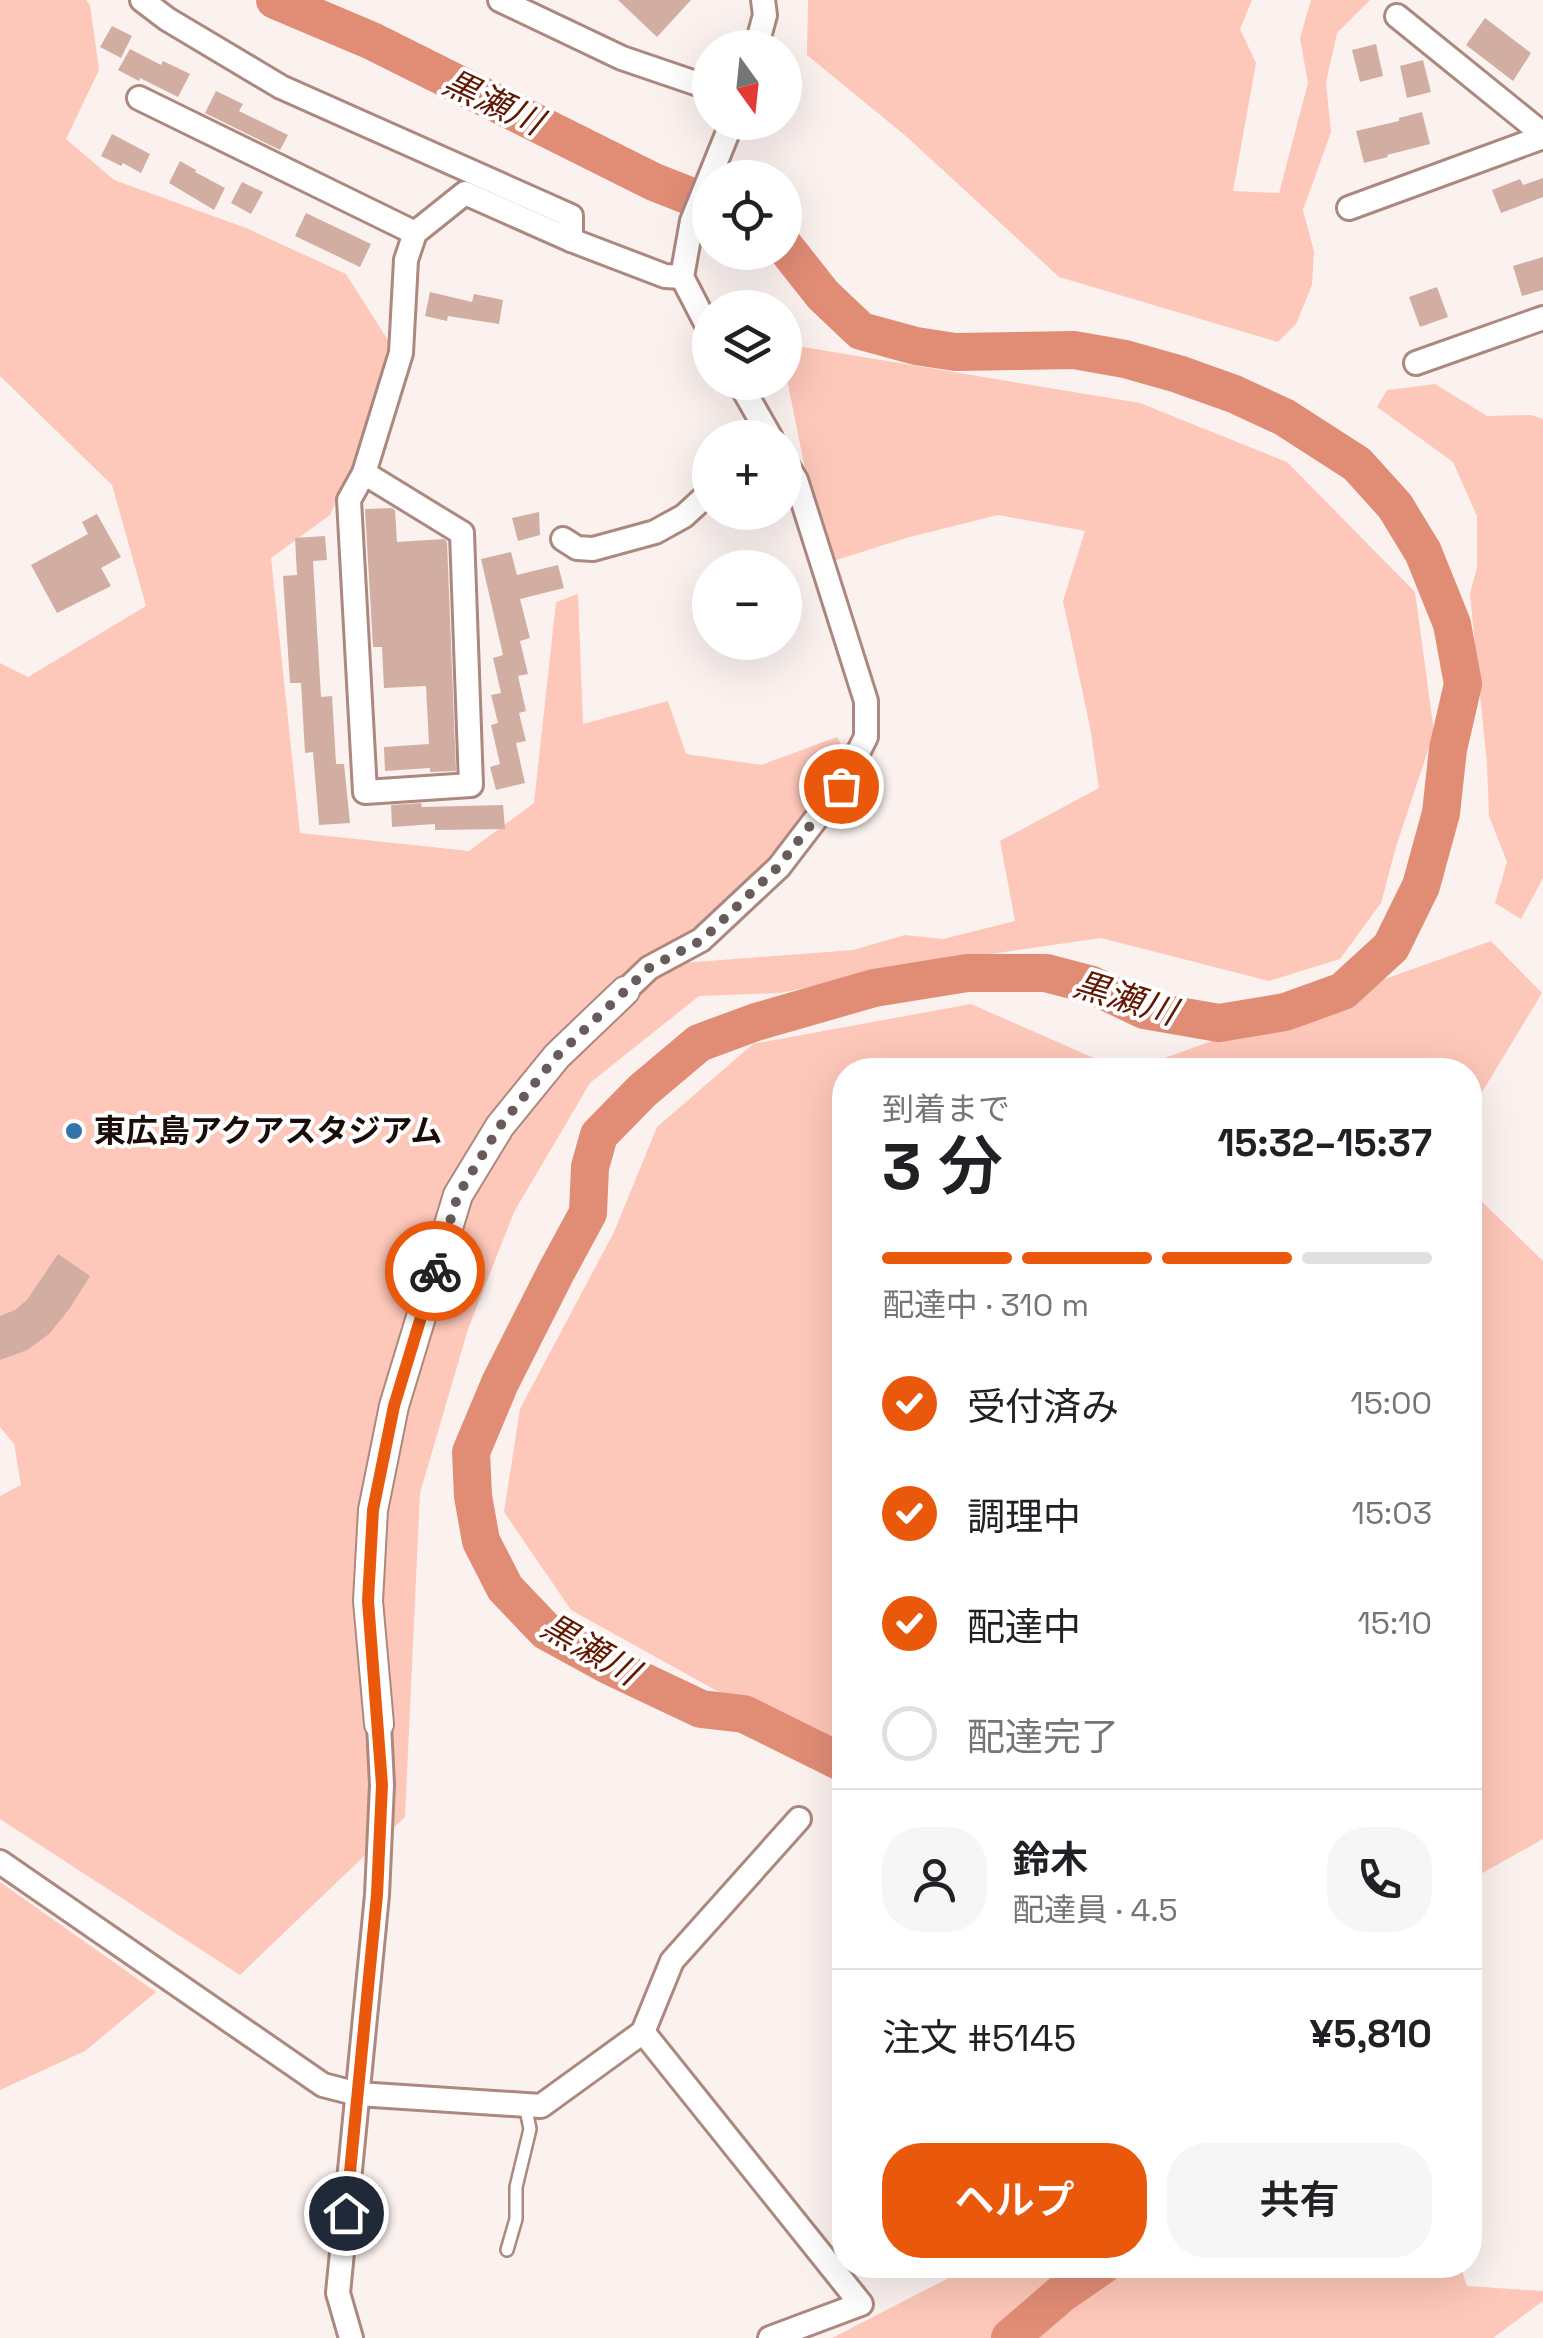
<!DOCTYPE html>
<html lang="ja">
<meta charset="utf-8">
<style>
:root{--surface:#fff;--page:#f6f6f6;--text:#202124;--muted:#757577;--line:#e0e0e0;--accent:#ea580c}
body{margin:0;font-family:"Space Grotesk","Noto Sans JP",sans-serif;background:var(--page);color:var(--text);height:100vh;display:flex;flex-direction:column;font-size:38px;white-space:nowrap}
*{box-sizing:border-box;margin:0}
p{font-size:32px;color:var(--muted)}
.icon{flex:none;width:55px;height:55px;fill:none;stroke:currentColor;stroke-width:2;stroke-linecap:round;stroke-linejoin:round}
.map{position:relative;flex:1;overflow:hidden}
.drawer{position:absolute;left:832px;top:1058px;width:650px;height:1220px;display:flex;flex-direction:column;background:var(--surface);border-radius:40px;box-shadow:0 10px 40px #0002}
.drawer>*{flex:none}
.needle{width:65px;rotate:165deg}
.fabs{position:absolute;left:692px;top:30px;display:grid;gap:20px}
.fabs a{display:grid;place-items:center;width:110px;height:110px;border-radius:50%;background:var(--surface);box-shadow:0 10px 40px #0002;font-size:50px}
.pin{position:absolute;display:grid;place-items:center;width:85px;height:85px;color:#fff;margin:-42px;border:5px solid #fff;border-radius:50%;box-shadow:0 2px 10px #0007}
.courier{position:absolute;display:grid;place-items:center;width:100px;height:100px;margin:-50px;border:8px solid #ea580c;border-radius:50%;background:#fff;color:#222;box-shadow:0 2px 12px #0007}
.overview em{font-style:normal;font-weight:600}
.overview div{display:flex;flex-direction:column-reverse}
.overview{display:flex;align-items:center;justify-content:space-between;height:170px;padding:0 50px}
h1{font-size:65px;font-weight:600;line-height:75px}
.bar{display:grid;grid-template-columns:repeat(4,1fr);gap:15px 10px;align-content:center;height:120px;padding:0 50px}
.bar i{height:12px;border-radius:8px;background:var(--line)}
.bar .current{background:var(--accent)}
.bar p{grid-column:span 4}
.line{display:flex;align-items:center;gap:25px;padding:0 50px;border-top:2px solid var(--line)}
.line div{flex:1}
.round{display:grid;place-items:center;flex:none;width:105px;height:105px;border-radius:40px;background:var(--page)}
ol{padding:0 50px;list-style:none}
li{display:flex;align-items:center;gap:30px;height:110px}
li p{margin-inline-start:auto}
li .icon{padding:10px;border-radius:50%;background:var(--accent);color:#fff;stroke-width:4}
li:last-child{color:var(--muted)}
li i{width:55px;height:55px;border:5px solid var(--line);border-radius:50%}
.action{display:flex;gap:20px;margin-top:auto;padding:20px 50px}
.action a{flex:1;height:115px;border-radius:40px;background:var(--accent);color:#fff;font-size:40px;font-weight:600;line-height:115px;text-align:center}
.action a+a{background:var(--page);color:var(--text)}
.map>svg:first-child{display:block}
</style>
<div class="map">
<svg width="1543" height="2338" viewBox="0 0 1543 2338">
<rect width="100%" height="100%" fill="#fbf2f0"/>
<g fill="#fdc7b9">
<polygon points="0,0 86,0 90,5 99,70 66,139 114,180 246,228 346,274 393,348 376,414 330,515 271,558 300,833 469,851 534,803 556,602 578,594 583,724 668,701 686,754 761,765 837,737 859,780 751,908 683,963 853,950 905,935 943,939 1015,921 1000,841 1099,788 1090,727 1063,601 1085,531 998,515 906,538 824,564 785,369 785,344 1140,403 1287,462 1415,592 1434,732 1395,850 1381,903 1340,959 1269,981 1101,938 956,959 779,993 699,996 590,1083 514,1212 468,1329 420,1493 405,1817 240,1975 0,1819 0,1496 21,1485 14,1444 0,1427 0,663 28,677 146,606 112,485 0,376"/>
<polygon points="808,0 1252,0 1240,29 1256,63 1233,191 1279,193 1308,83 1300,38 1311,0 1370,0 1337,33 1326,82 1331,132 1303,210 1314,252 1312,285 1296,324 1278,342 1059,277 907,137 807,55"/>
<polygon points="1435,384 1487,416 1531,415 1543,419 1543,878 1521,919 1495,903 1507,862 1489,816 1487,764 1470,594 1477,567 1477,516 1453,462 1377,407 1387,390"/>
<polygon points="1491,941 1542,993 1470,1112 1470,1070 1131,1070"/>
<polygon points="971,1004 1121,1070 845,1070 845,1762 571,1610 504,1512 520,1409 614,1232 657,1127 753,1044"/>
<polygon points="1470,1190 1543,1261 1543,1839 1470,1880"/>
<polygon points="0,1882 156,1992 85,2051 0,2090"/>
<polygon points="974,2265 1460,2265 1467,2286 1543,2291 1543,2301 1493,2338 832,2338"/>
</g>
<g fill="none" stroke-linecap="round" stroke-linejoin="round">
<g stroke="#e18c75" stroke-width="38">
<polyline points="275,0 372,41 654,182 710,204"/>
<polyline points="785,247 823,295 861,331 916,346 955,352 1074,350 1125,359 1178,374 1234,394 1284,417 1357,464 1395,506 1423,552 1452,624 1463,684 1448,749 1441,813 1421,886 1391,947 1343,991 1285,1012 1219,1023 1144,1010 1092,985 1046,973 967,973 874,988 756,1022 699,1043 642,1091 599,1135 590,1167 588,1213 556,1272 500,1383 471,1452 473,1496 481,1541 505,1588 546,1631 610,1666 701,1709 744,1714 845,1764"/>
<polyline points="1010,2338 1061,2294 1103,2265"/>
</g>
</g>
<g fill="#d2ada2">
<polygon points="618,0 691,0 657,37"/>
<polygon points="1485,18 1531,53 1513,81 1466,45"/>
<polygon points="112,26 132,36 121,58 100,47"/>
<polygon points="1376,44 1383,76 1360,82 1352,50"/>
<polygon points="130,49 161,65 163,61 190,74 178,97 140,78 139,81 118,70"/>
<polygon points="1423,60 1431,92 1407,98 1400,66"/>
<polygon points="216,91 243,104 239,111 288,135 280,150 205,113"/>
<polygon points="1422,112 1430,144 1387,155 1388,157 1364,163 1356,131 1399,121 1399,118"/>
<polygon points="112,134 150,154 141,173 123,163 121,166 101,156"/>
<polygon points="180,161 196,170 195,172 225,188 214,210 169,183"/>
<polygon points="1543,178 1543,197 1501,213 1492,190 1520,179 1523,185"/>
<polygon points="242,182 263,192 251,214 231,203"/>
<polygon points="306,213 371,244 360,267 295,236"/>
<polygon points="1543,257 1543,290 1522,296 1513,266"/>
<polygon points="1437,287 1448,317 1420,327 1409,297"/>
<polygon points="430,292 472,302 474,294 503,300 499,324 448,316 447,321 425,316"/>
<polygon points="392,508 395,510 397,542 444,539 447,542 456,771 430,772 430,768 385,771 384,747 429,744 426,686 384,688 382,647 373,647 365,509"/>
<polygon points="539,512 540,535 518,541 512,518"/>
<polygon points="97,514 121,557 101,568 111,586 57,613 31,565 88,534 82,522"/>
<polygon points="325,536 327,560 313,561 321,697 332,696 336,764 344,764 350,823 319,825 313,752 305,753 301,683 290,683 283,576 297,575 295,538"/>
<polygon points="511,552 517,575 558,565 564,588 520,599 530,638 520,641 528,674 518,676 526,711 519,713 526,741 516,743 525,783 496,790 490,767 500,764 491,725 498,723 491,695 501,693 493,658 503,655 481,559"/>
<polygon points="421,803 422,807 503,805 505,829 435,830 435,824 392,827 391,805"/>
<polygon points="58,1254 90,1276 70,1308 49,1334 27,1350 0,1360 0,1316 15,1310 27,1300"/>
</g>
<g fill="none" stroke-linecap="round" stroke-linejoin="round">
<g stroke="#ac887e" stroke-width="16">
<polyline id="service" points="507,2250 516,2219 516,2187 530,2129 525,2105"/>
</g>
<g stroke="#ac887e" stroke-width="28">
<g id="minor">
<polyline points="142,0 167,19 281,87 571,216 571,240"/>
<polyline points="500,0 622,58 710,88"/>
<polyline points="1397,16 1539,131 1542,138"/>
<polyline points="756,48 765,15 763,0"/>
<polyline points="139,98 415,233"/>
<polyline points="1349,208 1543,137"/>
<polyline points="710,331 682,277 692,221 732,122"/>
<polyline points="1416,363 1543,318"/>
<polyline points="739,382 771,438"/>
<polygon points="364,473 462,533 471,785 365,792 349,500"/>
<polyline points="364,473 401,353 406,260 415,233 465,193 571,240 665,276 682,277"/>
<polyline points="563,539 577,548 593,549 655,532 684,516 710,492"/>
<polyline points="625,991 649,968 701,940 779,867 841,786 866,737 866,701 796,480 785,462"/>
<polyline points="0,1862 323,2085 358,2094 541,2106 643,2032 672,1961 799,1819"/>
<polyline points="643,2032 861,2304 770,2338"/>
<polyline points="351,2338 338,2293 377,1895 382,1785 379,1724"/>
</g>
</g>
<g stroke="#ac887e" stroke-width="32">
<polyline id="tertiary" points="379,1724 368,1601 373,1510 394,1406 458,1195 500,1126 557,1056 625,991"/>
</g>
<use href="#service" stroke="#fff" stroke-width="11"/>
<use href="#minor" stroke="#fff" stroke-width="22"/>
<use href="#tertiary" stroke="#fff" stroke-width="28"/>
</g>
<g fill="none" stroke-linecap="round" stroke-linejoin="round">
<polyline stroke="#685c5a" stroke-width="10" stroke-dasharray="0 18" points="435,1271 458,1195 500,1126 557,1056 649,968 702,940 778,867 841,786"/>
<polyline stroke="#ea580c" stroke-width="12" points="346,2213 377,1895 382,1785 368,1601 373,1510 394,1406 435,1271"/>
</g>
<circle fill="#3074a9" stroke="#fff" stroke-width="4" cx="74" cy="1131" r="10"/>
<g text-anchor="middle" dominant-baseline="central" stroke-width="8" stroke-linejoin="round" paint-order="stroke">
<g font-size="32" font-weight="bold" fill="#190c09" stroke="#fff" text-anchor="start">
<text x="94" y="1131">東広島アクアスタジアム</text>
</g>
<g font-size="35" font-style="italic" fill="#631802" stroke="#fff">
<text transform="translate(493 102) rotate(25)">黒瀬川</text>
<text transform="translate(1125 998) rotate(17)">黒瀬川</text>
<text transform="translate(590 1649) rotate(30)">黒瀬川</text>
</g>
</g>
</svg>
<div class="fabs">
<a><svg class="needle" viewBox="-14 -14 28 28"><path d="M0-13l5 13h-10z" fill="#e53935"/><path d="M0 13l5-13h-10z" fill="#757577"/></svg></a>
<a><svg class="icon" aria-label="locate" viewBox="0 0 24 24"><circle cx="12" cy="12" r="6"/><path d="M12 2v4M12 18v4M2 12h4M18 12h4"/></svg></a>
<a><svg class="icon" aria-label="layers" viewBox="0 0 24 24"><path d="M12 4l9 5-9 5-9-5zM3 14l9 5 9-5"/></svg></a>
<a>+</a>
<a>−</a>
</div>
<div class="pin" style="left:841px;top:786px;background:#ea580c"><svg class="icon" aria-label="bag" viewBox="0 0 24 24"><path d="M5 8h14l-1 12H6zM9 8a3 3 0 0 1 6 0"/></svg></div>
<div class="pin" style="left:346px;top:2213px;background:#1f2937"><svg class="icon" aria-label="home" viewBox="0 0 24 24"><path d="M3 11l9-7 9 7M6 9v11h12V9"/></svg></div>
<div class="courier" style="left:435px;top:1271px"><svg class="icon" aria-label="bike" viewBox="0 0 24 24"><circle cx="6" cy="16" r="4"/><circle cx="18" cy="16" r="4"/><path d="M6 16l4-8h5l3 8M10 8l3 8H6M13 5h3"/></svg></div>
<section class="drawer">
<div class="overview"><div><h1>3 分</h1><p>到着まで</p></div><em>15:32–15:37</em></div>
<div class="bar"><i class="current"></i><i class="current"></i><i class="current"></i><i></i><p>配達中 · 310 m</p></div>
<ol>
<li><svg class="icon" aria-label="check" viewBox="0 0 24 24"><path d="M5 12l5 5 9-10"/></svg>受付済み<p>15:00</p></li>
<li><svg class="icon" aria-label="check" viewBox="0 0 24 24"><path d="M5 12l5 5 9-10"/></svg>調理中<p>15:03</p></li>
<li><svg class="icon" aria-label="check" viewBox="0 0 24 24"><path d="M5 12l5 5 9-10"/></svg>配達中<p>15:10</p></li>
<li><i></i>配達完了</li>
</ol>
<div class="line" style="height:180px"><a class="round"><svg class="icon" aria-label="person" viewBox="0 0 24 24"><circle cx="12" cy="8" r="4"/><path d="M4 21q1-7 8-7t8 7"/></svg></a><div><b>鈴木</b><p>配達員 · 4.5</p></div><a class="round"><svg class="icon" aria-label="phone" viewBox="0 0 24 24"><path d="M5 4h4l2 5-3 2q2 4 5 5l2-3 5 2v4C11 20 4 13 5 4z"/></svg></a></div>
<div class="line" style="height:130px"><div>注文 #5145</div><b>¥5,810</b></div>
<div class="action"><a>ヘルプ</a><a>共有</a></div>
</section>
</div>
